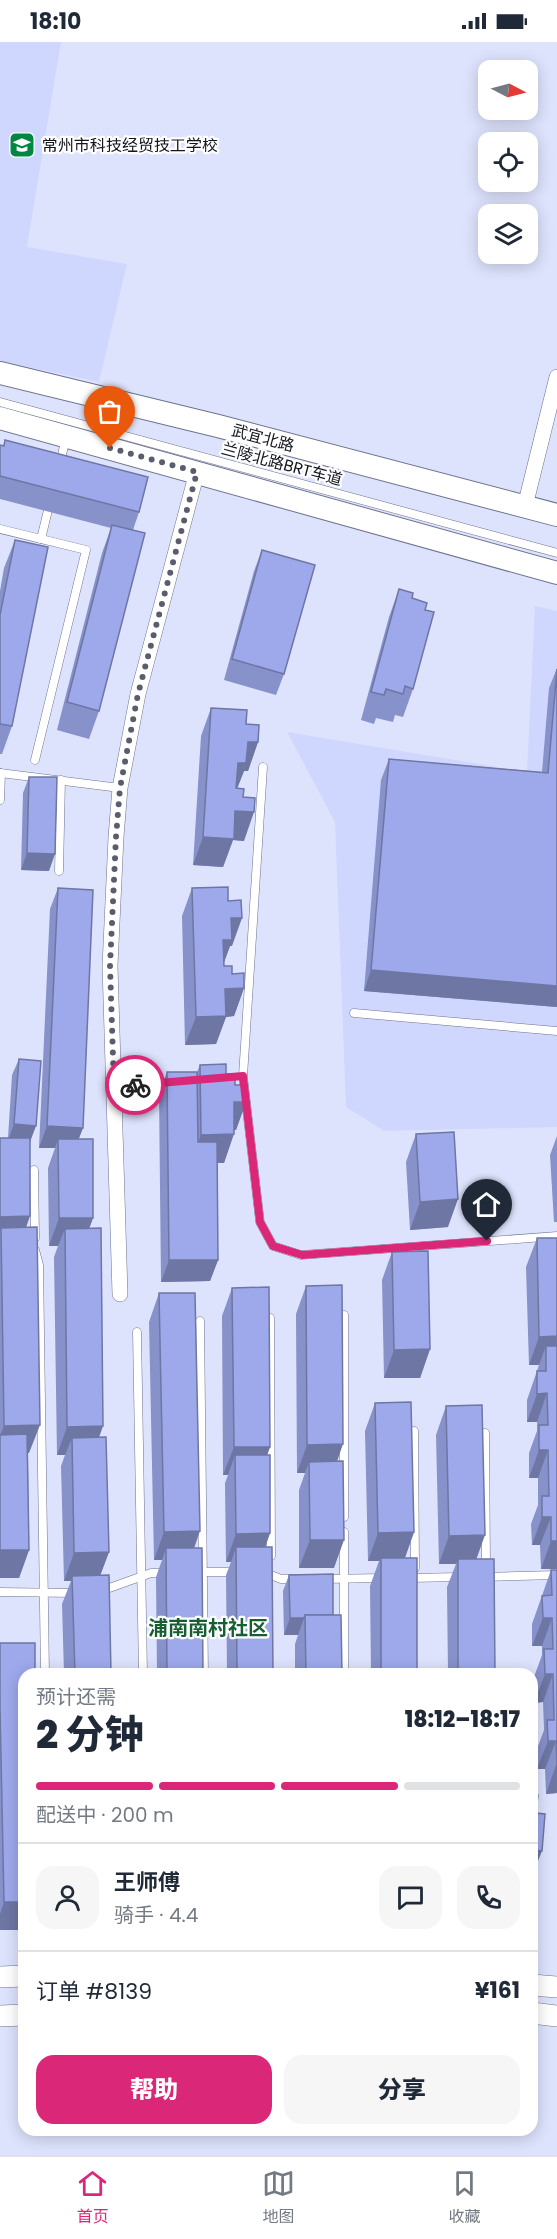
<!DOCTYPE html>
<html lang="zh">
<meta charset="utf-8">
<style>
:root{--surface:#fff;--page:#f6f6f7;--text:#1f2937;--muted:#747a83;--line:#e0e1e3;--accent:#db2777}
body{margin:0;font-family:Poppins,"Noto Sans SC",sans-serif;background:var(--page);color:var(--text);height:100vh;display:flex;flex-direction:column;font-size:22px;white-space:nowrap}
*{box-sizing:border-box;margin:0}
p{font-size:20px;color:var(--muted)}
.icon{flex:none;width:33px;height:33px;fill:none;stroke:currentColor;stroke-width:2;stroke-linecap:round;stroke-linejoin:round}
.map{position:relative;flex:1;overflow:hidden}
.details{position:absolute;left:18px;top:1626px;width:520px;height:468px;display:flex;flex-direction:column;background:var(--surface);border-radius:18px;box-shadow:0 3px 15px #0003}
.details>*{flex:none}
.needle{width:39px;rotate:96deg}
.controls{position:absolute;left:478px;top:18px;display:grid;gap:12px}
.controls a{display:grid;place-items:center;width:60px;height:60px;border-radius:12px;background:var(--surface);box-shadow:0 3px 15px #0003;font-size:30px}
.pin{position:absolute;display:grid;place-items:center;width:51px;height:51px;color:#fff;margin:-62px -26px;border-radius:50% 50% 50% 0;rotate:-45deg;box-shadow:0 0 6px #0007}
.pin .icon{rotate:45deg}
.courier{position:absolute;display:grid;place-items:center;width:60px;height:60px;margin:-30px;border:4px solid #db2777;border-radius:50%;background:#fff;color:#222;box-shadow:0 2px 8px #0007}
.head em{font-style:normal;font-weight:800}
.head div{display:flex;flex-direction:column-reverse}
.head{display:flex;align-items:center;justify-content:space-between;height:102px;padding:0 18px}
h1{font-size:39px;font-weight:800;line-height:45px}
.bar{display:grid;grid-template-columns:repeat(4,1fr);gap:9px 6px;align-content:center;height:72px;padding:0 18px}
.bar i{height:8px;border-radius:4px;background:var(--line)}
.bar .active{background:var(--accent)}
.bar p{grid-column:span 4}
.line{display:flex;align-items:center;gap:15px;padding:0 18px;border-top:2px solid var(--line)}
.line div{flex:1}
.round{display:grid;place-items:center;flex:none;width:63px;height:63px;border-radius:18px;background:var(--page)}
.button{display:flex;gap:12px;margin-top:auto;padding:12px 18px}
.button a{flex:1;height:69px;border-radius:18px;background:var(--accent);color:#fff;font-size:24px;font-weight:800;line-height:69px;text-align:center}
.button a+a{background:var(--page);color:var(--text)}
.status{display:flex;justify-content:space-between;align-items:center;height:42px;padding:0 30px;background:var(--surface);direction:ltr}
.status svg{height:16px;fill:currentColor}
.tabs{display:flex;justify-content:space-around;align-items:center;height:84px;border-top:2px solid var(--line);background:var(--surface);font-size:16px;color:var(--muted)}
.tabs a{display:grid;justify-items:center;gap:3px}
.tabs .active{color:var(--accent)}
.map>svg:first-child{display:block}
</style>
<div class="status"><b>18:10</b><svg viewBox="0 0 49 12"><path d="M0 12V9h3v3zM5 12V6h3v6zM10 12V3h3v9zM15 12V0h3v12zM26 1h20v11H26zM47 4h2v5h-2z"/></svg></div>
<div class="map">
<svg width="557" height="2113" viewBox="0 0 557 2113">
<rect width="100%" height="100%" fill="#dee3fd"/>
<g fill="#cfd7fe">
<polygon points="0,0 61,0 27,205 127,222 99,340 0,319"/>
<polygon points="535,564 557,569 557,1085 384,1089 346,1065 335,780 287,690 527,730"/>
</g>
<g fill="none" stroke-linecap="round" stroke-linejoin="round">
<g stroke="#6d738f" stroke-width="9">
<g id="lane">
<polyline points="0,360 557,511"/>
<polyline points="60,422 66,395"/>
<polyline points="0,487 86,508 35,718"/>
<polyline points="41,497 50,460"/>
<polyline points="263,725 243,1034 260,1180 273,1204 301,1213 557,1194"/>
<polyline points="0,731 120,746"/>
<polyline points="0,758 1,731"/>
<polyline points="59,829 61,738"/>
<polyline points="354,971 557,989"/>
<polyline points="114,1045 172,1040"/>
<polyline points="34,1128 35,1196"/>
<polyline points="35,1208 39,1223 45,1632"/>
<polyline points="270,1276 271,1514"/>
<polyline points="200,1279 204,1632"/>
<polyline points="137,1290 143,1632"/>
<polyline points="414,1389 415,1526"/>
<polyline points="485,1391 486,1525"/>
<polyline points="344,1475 344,1273"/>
<polyline points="194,1530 236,1530"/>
<polyline points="263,1530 281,1537 298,1537"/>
<polyline points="484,1535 557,1533"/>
<polyline points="409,1536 460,1535"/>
<polyline points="325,1537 382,1536"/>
<polyline points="101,1549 151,1531 167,1531"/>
<polyline points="0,1550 75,1551"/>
<polyline points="344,1632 344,1490"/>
</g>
</g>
<g stroke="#6d738f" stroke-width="16">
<g id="street">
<polyline points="525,464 557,335"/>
<polyline points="120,1252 110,924 116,795 120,746 138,652 197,430"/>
</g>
</g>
<g stroke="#6d738f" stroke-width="22">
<g id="secondary">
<polyline points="0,1935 24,1934"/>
<polyline points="532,1943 557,1945"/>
<polyline points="532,1971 557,1974"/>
<polyline points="0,1974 24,1973"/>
</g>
</g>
<g stroke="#6d738f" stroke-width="24">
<g id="primary">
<polyline points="0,331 218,384 557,473"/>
<polyline points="0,376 557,531"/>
</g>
</g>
<use href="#lane" stroke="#fff" stroke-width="8"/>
<use href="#street" stroke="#fff" stroke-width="15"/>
<use href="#secondary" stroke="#fff" stroke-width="21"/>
<use href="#primary" stroke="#fff" stroke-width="22"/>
</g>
<g fill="#8791ca">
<polygon points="5,398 139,470 133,488 99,669 89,697 57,688 102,511 111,486 0,457 0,403 3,404"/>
<polygon points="15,498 12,684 2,712 0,712 0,549 4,526"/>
<polygon points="262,508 284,632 276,653 224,638 254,529"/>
<polygon points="399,547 425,568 413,647 403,675 395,673 393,680 376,676 374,682 361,678 389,575"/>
<polygon points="557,626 557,965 364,949 381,738 389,717 542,730 549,646"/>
<polygon points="211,666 246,682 258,700 248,729 244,729 237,747 244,799 233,798 223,825 193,823 201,694"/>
<polygon points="29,735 49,829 21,828 23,751"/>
<polygon points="58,846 83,1086 78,1097 93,1176 89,1186 99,1395 109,1510 100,1534 111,1632 64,1632 62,1562 71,1539 64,1539 61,1424 65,1413 57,1413 54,1215 58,1204 49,1204 48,1126 55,1106 39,1106 50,867"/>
<polygon points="192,846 232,904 230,904 224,920 224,924 244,946 234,974 226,975 216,1002 185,1003 182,874"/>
<polygon points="19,1017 30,1100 26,1185 29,1411 28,1411 29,1508 19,1536 0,1536 0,1096 8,1096 12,1033"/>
<polygon points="200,1023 226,1032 246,1060 236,1088 234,1088 224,1121 217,1121 218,1218 210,1239 161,1240 159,1051 167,1030 197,1030"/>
<polygon points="416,1092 448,1185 410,1188 406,1120"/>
<polygon points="557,1094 557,1180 554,1180 550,1113"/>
<polygon points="537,1196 557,1196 557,1527 541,1527 540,1503 532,1503 531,1482 538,1463 538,1436 529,1436 529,1411 537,1389 537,1380 527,1380 527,1358 539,1323 529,1323 526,1225"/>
<polygon points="392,1210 430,1307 420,1336 384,1336 382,1238"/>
<polygon points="306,1244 337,1419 334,1526 299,1526 299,1448 305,1431 297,1431 296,1272"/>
<polygon points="232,1246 270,1405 267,1413 270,1491 265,1505 273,1632 227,1632 226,1533 231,1520 226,1520 225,1441 228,1433 223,1433 222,1274"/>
<polygon points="159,1251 194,1506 203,1632 157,1632 156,1535 162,1518 154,1518 149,1280"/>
<polygon points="375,1361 414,1490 405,1516 417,1632 371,1632 370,1544 379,1519 368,1519 365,1389"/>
<polygon points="446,1364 477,1517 495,1632 448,1632 447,1545 456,1522 439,1522 436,1393"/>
<polygon points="551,1528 557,1528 557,1751 546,1752 545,1727 537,1727 537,1707 544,1688 543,1660 534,1661 534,1635 542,1613 542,1604 532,1604 532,1582"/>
<polygon points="289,1533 333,1573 342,1632 295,1632 295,1602 298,1593 284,1593 283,1549"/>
<polygon points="0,1601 24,1632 24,1888 0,1888"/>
</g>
<g fill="#6e76a4">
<polygon points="248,700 258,700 248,729 244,729 236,749 238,721"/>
<polygon points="235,769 254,770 244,799 233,798 223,825 193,823 203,795"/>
<polygon points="27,811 55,812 49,829 21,828"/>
<polygon points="231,876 242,876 232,904 230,904 222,926 213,926"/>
<polygon points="371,928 557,944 557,965 364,949"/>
<polygon points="244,946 234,974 226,975 216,1002 185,1003 196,975 225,947"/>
<polygon points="234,1060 246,1060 236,1088 224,1088"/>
<polygon points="14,1082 36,1084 30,1100 8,1099"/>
<polygon points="47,1084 83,1086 75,1107 58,1097 55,1106 39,1106"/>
<polygon points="234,1092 224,1121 190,1121 201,1093"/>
<polygon points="458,1157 448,1185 410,1188 420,1160"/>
<polygon points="30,1174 20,1203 1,1186 0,1188 0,1175"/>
<polygon points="59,1176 93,1176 83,1204 65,1187 58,1204 49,1204"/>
<polygon points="169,1218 218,1218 210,1239 161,1240"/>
<polygon points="557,1294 557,1322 546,1304 539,1323 529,1323 539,1295"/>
<polygon points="430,1307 420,1336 384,1336 394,1308"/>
<polygon points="547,1351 537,1380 527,1380 537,1352"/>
<polygon points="40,1383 29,1411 0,1412 0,1393 4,1384"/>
<polygon points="103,1384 93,1413 72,1396 65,1413 57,1413 67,1385"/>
<polygon points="343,1402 333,1431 309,1420 305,1431 297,1431 307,1403"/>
<polygon points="234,1405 270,1405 260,1433 235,1413 228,1433 223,1433"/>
<polygon points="539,1408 548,1408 538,1436 529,1436"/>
<polygon points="542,1475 551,1475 540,1503 532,1503"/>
<polygon points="200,1489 190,1518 166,1506 162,1518 154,1518 164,1490"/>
<polygon points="414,1490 404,1518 381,1516 379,1519 368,1519 378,1491"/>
<polygon points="270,1491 260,1520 236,1505 231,1520 226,1520 236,1492"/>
<polygon points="485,1493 475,1521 458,1517 456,1522 439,1522 449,1494"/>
<polygon points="310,1498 344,1498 334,1526 299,1526"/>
<polygon points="551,1499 557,1499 557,1527 541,1527"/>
<polygon points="0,1508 29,1508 19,1536 0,1536"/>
<polygon points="109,1510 98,1539 72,1534 71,1539 64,1539 74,1511"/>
<polygon points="290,1576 304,1576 298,1593 284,1593"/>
<polygon points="543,1576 552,1576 542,1604 532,1604"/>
<polygon points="545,1632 553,1632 543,1660 534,1661"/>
<polygon points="548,1699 556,1699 545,1727 537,1727"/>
<polygon points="556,1723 557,1723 557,1751 546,1752"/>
<polygon points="533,1808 542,1809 532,1834 532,1810"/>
<polygon points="4,1860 24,1860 24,1888 0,1888 0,1872"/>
</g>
<g fill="#9da9eb" stroke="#6e76a4" stroke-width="1.5">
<polygon points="5,398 148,435 139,470 0,434 0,403 4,404"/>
<polygon points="112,483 145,491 99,669 67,660"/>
<polygon points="15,498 48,505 12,684 0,682 0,573"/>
<polygon points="262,508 315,523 284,632 232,617"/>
<polygon points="399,547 413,551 412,556 427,561 425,568 434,570 413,647 405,644 403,652 386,647 384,653 371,650"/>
<polygon points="557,627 557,944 371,928 389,717 548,731"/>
<polygon points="211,666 247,668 246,682 259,683 258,700 248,700 246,721 238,721 236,746 244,747 243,755 255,756 254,770 235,769 234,797 203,795"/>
<polygon points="29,735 57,735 55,812 27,811"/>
<polygon points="228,845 228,859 241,858 242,876 231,876 232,898 223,898 224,924 232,924 232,932 244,931 244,946 225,947 226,974 196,975 192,846"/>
<polygon points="58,846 93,848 83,1086 47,1084"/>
<polygon points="19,1017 41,1019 36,1084 14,1082"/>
<polygon points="226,1022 226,1032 235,1032 235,1043 246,1043 246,1060 234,1060 234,1092 201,1093 200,1023"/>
<polygon points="167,1030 197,1030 198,1100 217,1100 218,1218 169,1218"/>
<polygon points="454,1090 458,1157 420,1160 416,1092"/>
<polygon points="0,1096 30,1096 30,1174 0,1175"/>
<polygon points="58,1097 93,1097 93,1176 59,1176"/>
<polygon points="37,1185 40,1383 4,1384 1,1186"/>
<polygon points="101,1186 103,1384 67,1385 65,1187"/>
<polygon points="537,1196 557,1196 557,1294 539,1295"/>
<polygon points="428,1209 430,1307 394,1308 392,1210"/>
<polygon points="342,1243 343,1402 307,1403 306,1244"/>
<polygon points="269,1245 270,1405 234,1405 232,1246"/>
<polygon points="159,1251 195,1251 200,1489 164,1490"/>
<polygon points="546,1304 557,1304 557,1499 551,1499 551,1475 542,1475 542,1454 549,1454 548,1408 539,1408 539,1383 548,1383 547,1351 537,1352 537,1329 546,1329"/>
<polygon points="411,1360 414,1490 378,1491 375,1361"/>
<polygon points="482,1363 485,1493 449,1494 446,1364"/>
<polygon points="27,1392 29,1508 0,1508 0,1393"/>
<polygon points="106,1395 109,1510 74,1511 72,1396"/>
<polygon points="235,1413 270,1413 270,1491 236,1492"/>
<polygon points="343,1419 344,1498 310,1498 309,1420"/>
<polygon points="236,1505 272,1505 273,1632 237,1632"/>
<polygon points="166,1506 202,1506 203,1632 167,1632"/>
<rect x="381" y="1516" width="36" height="116"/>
<polygon points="458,1517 494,1517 495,1632 458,1632"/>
<polygon points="551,1528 557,1528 557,1723 556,1699 548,1699 547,1678 554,1678 553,1632 545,1632 544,1607 553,1607 552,1576 543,1576 542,1554 552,1553"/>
<polygon points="333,1532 333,1573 305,1573 304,1576 290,1576 289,1533"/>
<polygon points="109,1533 111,1632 75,1632 72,1534"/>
<polygon points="305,1573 341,1573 342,1632 306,1632"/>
<polygon points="0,1601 35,1601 35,1632 24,1632 24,1860 4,1860 0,1665"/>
<polygon points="532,1753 538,1753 536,1771 545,1772 542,1809 533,1808 532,1815"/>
</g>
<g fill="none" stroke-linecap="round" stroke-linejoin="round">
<polyline stroke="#5a5d6d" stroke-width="6" stroke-dasharray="0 10.8" points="110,406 197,430 138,652 120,746 116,795 110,924 114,1045 135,1043"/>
<polyline stroke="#db2777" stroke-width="8" points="135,1043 243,1034 260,1180 273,1204 302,1213 487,1199"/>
</g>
<defs>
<g id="university-square" transform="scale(1.35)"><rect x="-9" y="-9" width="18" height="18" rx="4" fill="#018743" stroke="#fff"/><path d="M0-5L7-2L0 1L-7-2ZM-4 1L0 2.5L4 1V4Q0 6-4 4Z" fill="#fff"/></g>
</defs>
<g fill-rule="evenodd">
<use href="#university-square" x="22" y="103"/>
</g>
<g text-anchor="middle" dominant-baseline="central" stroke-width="4.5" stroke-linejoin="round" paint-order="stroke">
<g font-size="16" fill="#131520" stroke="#fff" text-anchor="start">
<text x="42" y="103">常州市科技经贸技工学校</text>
</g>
<g font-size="16" fill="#131520" stroke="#fff">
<text transform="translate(263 396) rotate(15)">武宜北路</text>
<text transform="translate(282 422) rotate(15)">兰陵北路BRT车道</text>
</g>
<g font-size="20" font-weight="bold" fill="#175e32" stroke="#fff">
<text x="208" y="1586">浦南南村社区</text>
</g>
</g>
</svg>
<div class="controls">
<a><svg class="needle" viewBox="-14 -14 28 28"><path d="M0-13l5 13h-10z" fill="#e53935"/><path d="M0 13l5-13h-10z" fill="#747a83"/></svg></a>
<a><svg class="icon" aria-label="locate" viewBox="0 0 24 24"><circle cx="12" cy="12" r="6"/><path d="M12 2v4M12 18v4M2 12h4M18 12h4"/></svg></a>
<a><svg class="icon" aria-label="layers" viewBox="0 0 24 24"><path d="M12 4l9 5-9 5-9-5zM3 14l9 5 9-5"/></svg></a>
</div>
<div class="pin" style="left:110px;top:406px;background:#ea580c"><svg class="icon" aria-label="bag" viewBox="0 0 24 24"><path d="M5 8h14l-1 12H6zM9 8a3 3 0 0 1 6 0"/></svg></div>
<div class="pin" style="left:487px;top:1199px;background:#1f2937"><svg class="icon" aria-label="home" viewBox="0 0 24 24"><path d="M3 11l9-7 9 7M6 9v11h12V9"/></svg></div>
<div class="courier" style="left:135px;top:1043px"><svg class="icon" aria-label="bike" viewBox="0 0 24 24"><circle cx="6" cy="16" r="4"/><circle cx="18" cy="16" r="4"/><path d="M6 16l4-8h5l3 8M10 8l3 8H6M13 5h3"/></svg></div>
<section class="details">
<div class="head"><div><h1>2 分钟</h1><p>预计还需</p></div><em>18:12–18:17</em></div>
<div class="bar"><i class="active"></i><i class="active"></i><i class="active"></i><i></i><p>配送中 · 200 m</p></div>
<div class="line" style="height:108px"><a class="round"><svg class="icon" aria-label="person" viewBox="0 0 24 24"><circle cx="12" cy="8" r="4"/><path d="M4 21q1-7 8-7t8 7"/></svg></a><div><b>王师傅</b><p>骑手 · 4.4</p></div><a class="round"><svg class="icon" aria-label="chat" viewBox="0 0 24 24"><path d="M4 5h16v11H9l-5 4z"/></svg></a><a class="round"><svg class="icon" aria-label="phone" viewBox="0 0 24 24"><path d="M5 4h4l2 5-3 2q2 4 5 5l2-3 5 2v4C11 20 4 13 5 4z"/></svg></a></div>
<div class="line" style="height:78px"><div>订单 #8139</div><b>¥161</b></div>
<div class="button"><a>帮助</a><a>分享</a></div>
</section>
</div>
<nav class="tabs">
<a class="active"><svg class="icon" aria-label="home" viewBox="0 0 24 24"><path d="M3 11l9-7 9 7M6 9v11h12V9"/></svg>首页</a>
<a><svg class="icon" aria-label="map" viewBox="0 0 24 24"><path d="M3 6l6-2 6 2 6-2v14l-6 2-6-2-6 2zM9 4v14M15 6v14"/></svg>地图</a>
<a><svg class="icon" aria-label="saved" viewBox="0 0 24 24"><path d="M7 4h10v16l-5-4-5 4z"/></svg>收藏</a>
</nav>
